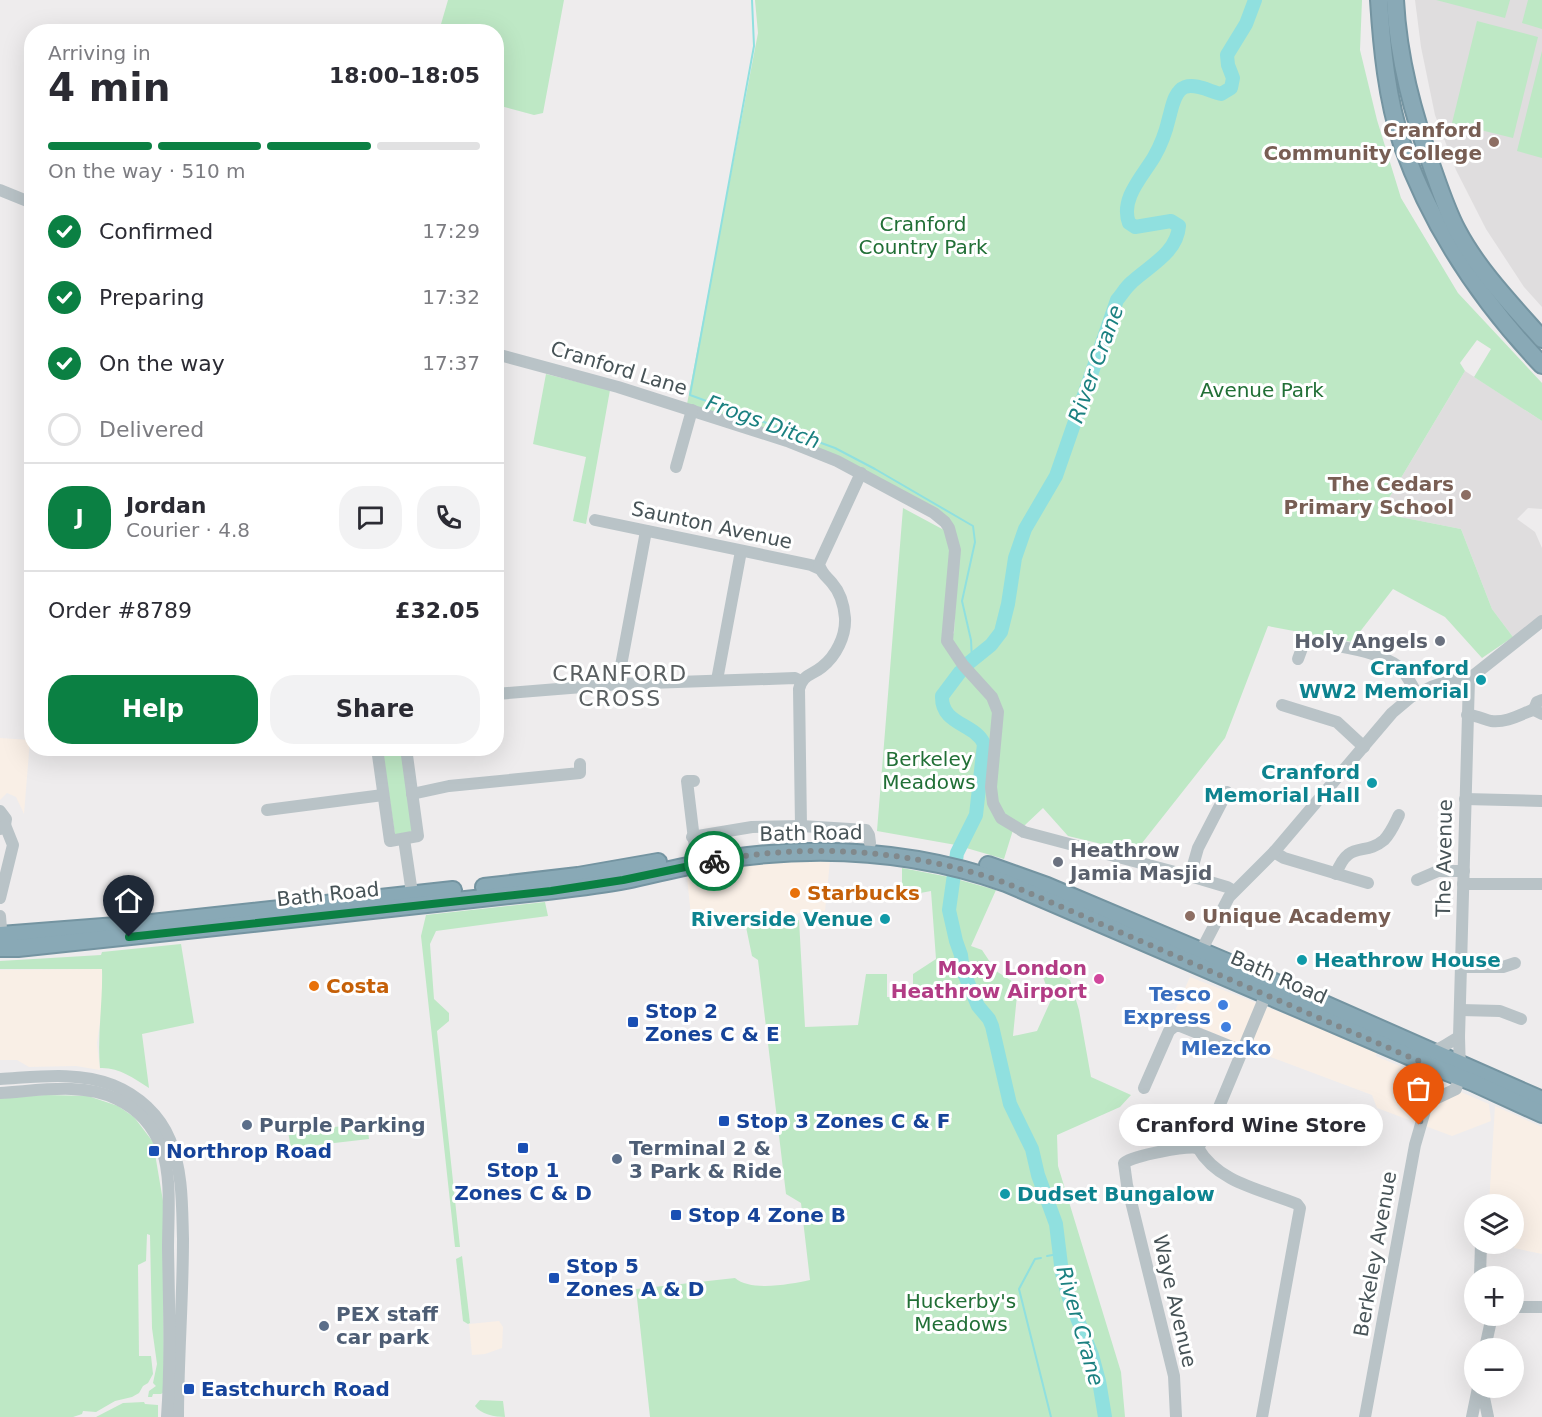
<!DOCTYPE html>
<meta charset="utf-8">
<style>
:root{--surface:#fff;--page:#f2f2f3;--text:#2b2b33;--muted:#7c7c81;--line:#e1e1e2;--accent:#0b8043}
body{margin:0;font-family:"DejaVu Sans",sans-serif;background:var(--page);color:var(--text);height:100vh;display:flex;flex-direction:column;font-size:22px;white-space:nowrap}
*{box-sizing:border-box;margin:0}
p{font-size:20px;color:var(--muted)}
.icon{flex:none;width:33px;height:33px;fill:none;stroke:currentColor;stroke-width:2;stroke-linecap:round;stroke-linejoin:round}
.map{position:relative;flex:1;overflow:hidden}
.side{position:absolute;left:24px;top:24px;width:480px;height:732px;display:flex;flex-direction:column;background:var(--surface);border-radius:24px;box-shadow:0 6px 24px #0002}
.side>*{flex:none}
.buttons{position:absolute;left:1464px;top:1194px;display:grid;gap:12px}
.buttons a{display:grid;place-items:center;width:60px;height:60px;border-radius:50%;background:var(--surface);box-shadow:0 6px 24px #0002;font-size:30px}
.pin{position:absolute;display:grid;place-items:center;width:51px;height:51px;color:#fff;margin:-62px -26px;border-radius:50% 50% 50% 0;rotate:-45deg;box-shadow:0 0 6px #0007}
.pin .icon{rotate:45deg}
.courier{position:absolute;display:grid;place-items:center;width:60px;height:60px;margin:-30px;border:4px solid #0b8043;border-radius:50%;background:#fff;color:#222;box-shadow:0 2px 8px #0007}
.bubble{position:absolute;height:42px;border-radius:21px;background:var(--surface);box-shadow:0 6px 24px #0002;font-size:20px;font-weight:700;line-height:42px;text-align:center}
.headline em{font-style:normal;font-weight:700}
.headline div{display:flex;flex-direction:column-reverse}
.headline{display:flex;align-items:center;justify-content:space-between;height:102px;padding:0 24px}
h1{font-size:39px;font-weight:700;line-height:45px}
.bar{display:grid;grid-template-columns:repeat(4,1fr);gap:9px 6px;align-content:center;height:72px;padding:0 24px}
.bar i{height:8px;border-radius:4px;background:var(--line)}
.bar .current{background:var(--accent)}
.bar p{grid-column:span 4}
.line{display:flex;align-items:center;gap:15px;padding:0 24px;border-top:2px solid var(--line)}
.line div{flex:1}
.round{display:grid;place-items:center;flex:none;width:63px;height:63px;border-radius:24px;background:var(--page)}
ol{padding:0 24px;list-style:none}
li{display:flex;align-items:center;gap:18px;height:66px}
li p{margin-inline-start:auto}
li .icon{padding:6px;border-radius:50%;background:var(--accent);color:#fff;stroke-width:4}
li:last-child{color:var(--muted)}
li i{width:33px;height:33px;border:3px solid var(--line);border-radius:50%}
.button{display:flex;gap:12px;margin-top:auto;padding:12px 24px}
.button a{flex:1;height:69px;border-radius:24px;background:var(--accent);color:#fff;font-size:24px;font-weight:700;line-height:69px;text-align:center}
.button a+a{background:var(--page);color:var(--text)}
.map>svg:first-child{display:block}
</style>
<div class="map">
<svg width="1542" height="1417" viewBox="0 0 1542 1417">
<rect width="100%" height="100%" fill="#eeeced"/>
<g fill="#f9efe6">
<polygon points="0,738 30,740 24,814 16,797 7,793 0,800"/>
<polygon points="830,861 825,911 801,912 792,916 692,926 687,877 726,868 768,863"/>
<polygon points="102,969 102,1008 97,1043 100,1070 76,1066 29,1067 17,1060 0,1060 0,970"/>
<polygon points="1190,977 1377,1050 1376,1056 1489,1104 1491,1121 1452,1136 1377,1108 1372,1095 1244,1047 1173,1015"/>
<polygon points="1495,1106 1542,1127 1542,1254 1514,1248 1517,1226 1514,1225 1514,1204 1489,1204"/>
<polygon points="499,1321 503,1327 502,1348 485,1354 472,1355 469,1324"/>
</g>
<g fill="#dfddde">
<polygon points="1415,0 1542,0 1542,307 1524,287 1486,229 1456,170 1435,115 1421,47"/>
<polygon points="1465,371 1542,421 1542,509 1528,508 1517,519 1535,532 1542,548 1542,615 1513,637 1492,609 1461,529 1380,513"/>
</g>
<g fill="#bee8c5">
<polygon points="448,0 564,0 543,113 534,115 497,105 496,32 439,31"/>
<polygon points="755,0 1362,0 1360,50 1377,120 1401,198 1458,293 1542,383 1542,421 1474,377 1491,349 1477,340 1460,363 1465,371 1380,513 1461,529 1492,609 1513,637 1482,658 1445,617 1393,589 1352,642 1268,626 1225,738 1135,852 1068,836 1043,808 1025,825 1013,830 1004,859 956,845 877,831 903,508 944,530 951,551 944,641 954,633 958,551 951,525 947,519 927,504 854,465 781,436 687,404 758,33"/>
<polygon points="1436,0 1510,0 1505,18"/>
<polygon points="1528,0 1542,0 1542,29 1522,23"/>
<polygon points="1477,21 1538,37 1513,138 1452,123"/>
<polygon points="1542,51 1542,158 1517,151"/>
<polygon points="546,374 610,390 586,524 573,521 586,457 533,444"/>
<polygon points="382,749 402,749 414,831 395,835"/>
<path d="M 902,868 L 949,877 L 996,890 L 971,946 L 982,950 L 996,971 L 1018,985 L 1013,1036 L 1037,1031 L 1051,1000 L 1042,974 L 1048,970 L 1070,980 L 1079,1010 L 1091,1077 L 1131,1095 L 1120,1107 L 1057,1135 L 1058,1166 L 1121,1372 L 1125,1417 L 650,1417 L 636,1289 L 735,1278 C 751,1292 791,1284 810,1280 L 801,1203 L 786,1194 L 758,960 L 752,956 L 746,927 L 799,920 L 805,1027 L 858,1025 L 866,974 L 887,974 L 887,997 L 913,998 L 913,974 L 936,959 L 931,891 L 915,894 L 907,902 L 902,899 Z"/>
<polygon points="545,902 548,916 436,931 430,944 434,999 449,1013 449,1021 437,1031 460,1247 455,1247 421,936 426,915"/>
<path d="M 181,944 L 194,1023 L 142,1034 L 149,1088 C 134,1078 118,1067 100,1068 C 97,1035 103,1002 102,969 L 0,969 L 0,961 L 101,955 L 102,952 Z"/>
<polygon points="46,1095 88,1096 118,1106 134,1117 153,1142 163,1201 164,1392 161,1394 153,1394 152,1397 148,1397 149,1391 156,1386 153,1383 157,1364 152,1328 150,1235 147,1234 146,1261 138,1265 139,1356 151,1356 153,1374 148,1383 143,1386 139,1393 132,1397 115,1401 96,1412 83,1411 82,1414 73,1417 0,1417 0,1098"/>
<polygon points="367,1123 369,1139 291,1148 287,1126 292,1126 294,1132"/>
<polygon points="462,1256 470,1323 468,1324 463,1321 456,1259"/>
<path d="M 480,1400 L 503,1401 L 505,1417 C 495,1417 480,1414 475,1406 Z"/>
<polygon points="144,1402 145,1404 158,1405 158,1417 96,1417 123,1403"/>
</g>
<g fill="none" stroke-linecap="round" stroke-linejoin="round">
<g stroke="#90e0df" stroke-width="2">
<polyline points="752,0 754,46 690,395 835,448 875,469 973,526 975,542 962,601 971,640 972,660"/>
<polyline points="1047,1256 1058,1254"/>
<polyline points="1041,1258 1035,1259 1019,1289 1051,1417"/>
</g>
<g stroke="#90e0df" stroke-width="14">
<path d="M 965,666 L 991,645 L 1001,632 L 1008,604 L 1015,558 L 1025,529 L 1056,476 L 1117,300 C 1122,294 1126,287 1132,282 C 1149,266 1177,253 1179,226 L 1171,221 L 1135,227 L 1129,223 C 1120,199 1142,177 1154,157 C 1161,145 1166,131 1169,118 C 1172,108 1174,91 1185,87 C 1196,83 1211,92 1221,94 L 1231,88 L 1233,78 L 1228,65 L 1227,55 L 1246,24 L 1255,0"/>
<path d="M 960,672 L 942,696 C 941,725 975,723 984,744 L 976,815 L 957,853 L 949,910 L 956,941 L 961,955 L 963,971 L 978,1006 L 989,1019 L 992,1026 L 1010,1104 L 1032,1149 L 1038,1175 L 1056,1224 L 1062,1273 L 1069,1298 L 1092,1355 L 1099,1381 L 1105,1417"/>
</g>
<g stroke="#7494a1" stroke-width="20">
<g id="highway">
<path d="M 1379,0 C 1382,47 1387,99 1402,144 C 1432,228 1480,300 1542,365"/>
<path d="M 1395,0 C 1398,59 1413,114 1433,170 C 1440,190 1447,211 1457,230 C 1478,270 1512,305 1542,339"/>
<polyline points="988,865 1047,886 1279,984 1542,1100"/>
<polyline points="484,887 578,876 658,862"/>
<polyline points="0,935 142,924 453,890"/>
<path d="M 0,948 L 18,948 C 194,929 371,911 547,891 C 573,888 600,885 626,880 C 659,873 692,864 725,859 C 820,845 915,851 1006,883 L 1434,1067 L 1472,1082 L 1542,1114"/>
</g>
</g>
<g stroke="#b9c3c7" stroke-width="12">
<polyline points="0,190 32,203"/>
<polyline points="496,354 618,387 787,441 837,461 934,513 945,522 949,528 955,550 947,641 963,665 992,697 998,712 991,787 993,803 1001,818 1024,832 1190,876 1227,887 1234,891"/>
<polyline points="676,467 692,410"/>
<polyline points="595,520 811,565 820,569"/>
<path d="M 1298,659 L 1305,640 C 1332,646 1376,649 1399,667 C 1406,673 1412,685 1417,694"/>
<polyline points="717,680 741,551"/>
<polyline points="620,684 620,671 646,531"/>
<polyline points="496,694 620,684 795,678 801,681"/>
<polyline points="1542,700 1537,702 1535,707 1536,711 1542,714"/>
<polyline points="1282,705 1337,722 1364,747"/>
<path d="M 1467,715 C 1476,715 1483,719 1491,721 C 1507,723 1521,714 1535,709"/>
<polyline points="377,748 390,841 418,836 406,748"/>
<polyline points="694,781 687,781 697,864"/>
<polyline points="412,794 449,786 580,773 580,764"/>
<polyline points="1465,799 1542,801"/>
<polyline points="267,810 383,795"/>
<polyline points="0,811 6,819 5,825 0,829"/>
<path d="M 801,826 L 799,689 C 803,674 811,676 822,667 C 836,656 846,636 845,618 C 844,606 840,592 832,583 C 826,576 821,573 819,564 L 861,473"/>
<polyline points="692,837 752,827 801,826 866,830 869,835 870,843"/>
<polyline points="404,839 413,900"/>
<polyline points="1274,852 1284,858 1368,883"/>
<path d="M 1336,874 C 1349,839 1364,857 1384,840 C 1391,833 1395,823 1399,815"/>
<polyline points="1190,876 1198,848 1227,792"/>
<polyline points="1417,880 1438,871 1464,871"/>
<polyline points="1463,884 1542,884"/>
<polyline points="0,898 13,845 5,825"/>
<polyline points="0,916 2,942"/>
<polyline points="1201,951 1229,897 1274,852 1392,713 1411,697 1431,687 1449,681 1469,679 1542,621"/>
<polyline points="1462,967 1503,967 1515,963"/>
<polyline points="1461,1010 1500,1011 1521,1019"/>
<path d="M 0,1079 C 37,1077 77,1071 113,1085 C 138,1095 160,1115 170,1140 C 183,1172 182,1206 183,1239 C 183,1299 178,1358 178,1417"/>
<polyline points="1144,1088 1169,1031 1175,1026 1180,1026 1242,1051"/>
<path d="M 0,1093 C 37,1091 82,1082 117,1099 C 138,1109 154,1127 162,1149 C 172,1179 168,1216 168,1248 C 169,1304 171,1361 167,1417"/>
<polyline points="1428,1100 1437,1098 1456,1089 1460,1072 1459,1037 1469,679"/>
<path d="M 1428,1100 C 1424,1094 1422,1089 1420,1082 C 1411,1057 1424,1056 1442,1047 C 1448,1044 1453,1040 1459,1037"/>
<path d="M 1198,1148 C 1218,1183 1263,1190 1297,1204 L 1300,1208 L 1262,1417"/>
<polyline points="1480,1276 1481,1244"/>
<polyline points="1514,1307 1542,1307"/>
<polyline points="1485,1348 1492,1316"/>
<polyline points="1482,1388 1488,1417"/>
<path d="M 1176,1417 L 1174,1376 L 1127,1185 L 1124,1163 C 1135,1155 1185,1146 1198,1148 L 1214,1119 L 1266,994"/>
<polyline points="1365,1417 1415,1145 1428,1100"/>
<polyline points="1472,1417 1478,1388"/>
</g>
<use href="#highway" stroke="#89a9b6" stroke-width="16"/>
</g>
<g fill="none" stroke-linecap="round" stroke-linejoin="round">
<path stroke="#81898c" stroke-width="6" stroke-dasharray="0 10.8" d="M 714,861 C 811,842 913,850 1006,883 L 1419,1061 C 1415,1074 1420,1089 1428,1100 L 1419,1125"/>
<polyline stroke="#0b8043" stroke-width="8" points="129,937 551,891 623,880 714,861"/>
</g>
<g fill="#8d6e63" stroke="#fff" stroke-width="2">
<circle cx="1494" cy="142" r="6"/>
<circle cx="1466" cy="495" r="6"/>
<circle cx="1190" cy="916" r="6"/>
</g>
<g fill="#6b7280" stroke="#fff" stroke-width="2">
<circle cx="1440" cy="641" r="6"/>
<circle cx="1058" cy="862" r="6"/>
</g>
<g fill="#0f9aa8" stroke="#fff" stroke-width="2">
<circle cx="1481" cy="680" r="6"/>
<circle cx="1372" cy="783" r="6"/>
<circle cx="885" cy="919" r="6"/>
<circle cx="1302" cy="960" r="6"/>
<circle cx="1005" cy="1194" r="6"/>
</g>
<g fill="#e8710a" stroke="#fff" stroke-width="2">
<circle cx="795" cy="893" r="6"/>
<circle cx="314" cy="986" r="6"/>
</g>
<circle fill="#d1479c" stroke="#fff" stroke-width="2" cx="1099" cy="979" r="6"/>
<g fill="#3f7fe0" stroke="#fff" stroke-width="2">
<circle cx="1223" cy="1005" r="6"/>
<circle cx="1226" cy="1027" r="6"/>
</g>
<g fill="#1a4fb4" stroke="#fff" stroke-width="2">
<rect x="627" y="1016" width="12" height="12" rx="3"/>
<rect x="718" y="1115" width="12" height="12" rx="3"/>
<rect x="517" y="1142" width="12" height="12" rx="3"/>
<rect x="148" y="1145" width="12" height="12" rx="3"/>
<rect x="670" y="1209" width="12" height="12" rx="3"/>
<rect x="548" y="1272" width="12" height="12" rx="3"/>
<rect x="183" y="1383" width="12" height="12" rx="3"/>
</g>
<g fill="#5c6f8a" stroke="#fff" stroke-width="2">
<circle cx="247" cy="1125" r="6"/>
<circle cx="617" cy="1159" r="6"/>
<circle cx="324" cy="1326" r="6"/>
</g>
<g text-anchor="middle" dominant-baseline="central" stroke-width="6" stroke-linejoin="round" paint-order="stroke">
<g font-size="20" font-weight="bold" fill="#785e54" stroke="#fff" text-anchor="end">
<text x="1482" y="130">Cranford<tspan x="1482" dy="23">Community College</tspan></text>
<text x="1454" y="484">The Cedars<tspan x="1454" dy="23">Primary School</tspan></text>
<text x="1202" y="916" text-anchor="start">Unique Academy</text>
</g>
<g font-size="20" fill="#216f36" stroke="#fff">
<text x="923" y="224">Cranford<tspan x="923" dy="23">Country Park</tspan></text>
<text x="1262" y="390">Avenue Park</text>
<text x="929" y="759">Berkeley<tspan x="929" dy="23">Meadows</tspan></text>
<text x="961" y="1301">Huckerby's<tspan x="961" dy="23">Meadows</tspan></text>
</g>
<g font-size="20" fill="#475357" stroke="#fff">
<text transform="translate(619 368) rotate(17)">Cranford Lane</text>
<text transform="translate(712 525) rotate(12)">Saunton Avenue</text>
<text transform="translate(811 833) rotate(-1)">Bath Road</text>
<text transform="translate(1444 858) rotate(-89)">The Avenue</text>
<text transform="translate(328 894) rotate(-6)">Bath Road</text>
<text transform="translate(1279 977) rotate(24)">Bath Road</text>
<text transform="translate(1375 1254) rotate(-80)">Berkeley Avenue</text>
<text transform="translate(1175 1301) rotate(77)">Waye Avenue</text>
</g>
<g font-size="20" font-weight="bold" fill="#5b616d" stroke="#fff" text-anchor="end">
<text x="1428" y="641">Holy Angels</text>
<text x="1070" y="850" text-anchor="start">Heathrow<tspan x="1070" dy="23">Jamia Masjid</tspan></text>
</g>
<g font-size="20" font-weight="bold" fill="#0d838f" stroke="#fff" text-anchor="end">
<text x="1469" y="668">Cranford<tspan x="1469" dy="23">WW2 Memorial</tspan></text>
<text x="1360" y="772">Cranford<tspan x="1360" dy="23">Memorial Hall</tspan></text>
<text x="873" y="919">Riverside Venue</text>
<text x="1314" y="960" text-anchor="start">Heathrow House</text>
<text x="1017" y="1194" text-anchor="start">Dudset Bungalow</text>
</g>
<g font-size="20" font-weight="bold" fill="#c56008" stroke="#fff" text-anchor="start">
<text x="807" y="893">Starbucks</text>
<text x="326" y="986">Costa</text>
</g>
<g font-size="20" font-weight="bold" fill="#b23c85" stroke="#fff" text-anchor="end">
<text x="1087" y="968">Moxy London<tspan x="1087" dy="23">Heathrow Airport</tspan></text>
</g>
<g font-size="20" font-weight="bold" fill="#366cbe" stroke="#fff" text-anchor="end">
<text x="1211" y="994">Tesco<tspan x="1211" dy="23">Express</tspan></text>
<text x="1226" y="1048" text-anchor="middle">Mlezcko</text>
</g>
<g font-size="20" font-weight="bold" fill="#164399" stroke="#fff" text-anchor="start">
<text x="645" y="1011">Stop 2<tspan x="645" dy="23">Zones C &amp; E</tspan></text>
<text x="736" y="1121">Stop 3 Zones C &amp; F</text>
<text x="166" y="1151">Northrop Road</text>
<text x="523" y="1170" text-anchor="middle">Stop 1<tspan x="523" dy="23">Zones C &amp; D</tspan></text>
<text x="688" y="1215">Stop 4 Zone B</text>
<text x="566" y="1266">Stop 5<tspan x="566" dy="23">Zones A &amp; D</tspan></text>
<text x="201" y="1389">Eastchurch Road</text>
</g>
<g font-size="20" font-weight="bold" fill="#4e5e75" stroke="#fff" text-anchor="start">
<text x="259" y="1125">Purple Parking</text>
<text x="629" y="1148">Terminal 2 &amp;<tspan x="629" dy="23">3 Park &amp; Ride</tspan></text>
<text x="336" y="1314">PEX staff<tspan x="336" dy="23">car park</tspan></text>
</g>
<g font-size="21" font-style="italic" fill="#1a8080" stroke="#fff">
<text transform="translate(1096 364) rotate(-70)">River Crane</text>
<text transform="translate(763 422) rotate(20)">Frogs Ditch</text>
<text transform="translate(1080 1326) rotate(74)">River Crane</text>
</g>
<g font-size="22" letter-spacing="1.5" fill="#595e60" stroke="#fff">
<text x="620" y="673">CRANFORD<tspan x="620" dy="25">CROSS</tspan></text>
</g>
</g>
</svg>
<div class="buttons">
<a><svg class="icon" aria-label="layers" viewBox="0 0 24 24"><path d="M12 4l9 5-9 5-9-5zM3 14l9 5 9-5"/></svg></a>
<a>+</a>
<a>−</a>
</div>
<div class="pin" style="left:1419px;top:1125px;background:#ea580c"><svg class="icon" aria-label="bag" viewBox="0 0 24 24"><path d="M5 8h14l-1 12H6zM9 8a3 3 0 0 1 6 0"/></svg></div>
<div class="pin" style="left:129px;top:937px;background:#1f2937"><svg class="icon" aria-label="home" viewBox="0 0 24 24"><path d="M3 11l9-7 9 7M6 9v11h12V9"/></svg></div>
<div class="courier" style="left:714px;top:861px"><svg class="icon" aria-label="bike" viewBox="0 0 24 24"><circle cx="6" cy="16" r="4"/><circle cx="18" cy="16" r="4"/><path d="M6 16l4-8h5l3 8M10 8l3 8H6M13 5h3"/></svg></div>
<div class="bubble" style="left:1119px;top:1104px;width:264px">Cranford Wine Store</div>
<section class="side">
<div class="headline"><div><h1>4 min</h1><p>Arriving in</p></div><em>18:00–18:05</em></div>
<div class="bar"><i class="current"></i><i class="current"></i><i class="current"></i><i></i><p>On the way · 510 m</p></div>
<ol>
<li><svg class="icon" aria-label="check" viewBox="0 0 24 24"><path d="M5 12l5 5 9-10"/></svg>Confirmed<p>17:29</p></li>
<li><svg class="icon" aria-label="check" viewBox="0 0 24 24"><path d="M5 12l5 5 9-10"/></svg>Preparing<p>17:32</p></li>
<li><svg class="icon" aria-label="check" viewBox="0 0 24 24"><path d="M5 12l5 5 9-10"/></svg>On the way<p>17:37</p></li>
<li><i></i>Delivered</li>
</ol>
<div class="line" style="height:108px"><b class="round" style="background:var(--accent);color:#fff">J</b><div><b>Jordan</b><p>Courier · 4.8</p></div><a class="round"><svg class="icon" aria-label="chat" viewBox="0 0 24 24"><path d="M4 5h16v11H9l-5 4z"/></svg></a><a class="round"><svg class="icon" aria-label="phone" viewBox="0 0 24 24"><path d="M5 4h4l2 5-3 2q2 4 5 5l2-3 5 2v4C11 20 4 13 5 4z"/></svg></a></div>
<div class="line" style="height:78px"><div>Order #8789</div><b>£32.05</b></div>
<div class="button"><a>Help</a><a>Share</a></div>
</section>
</div>
